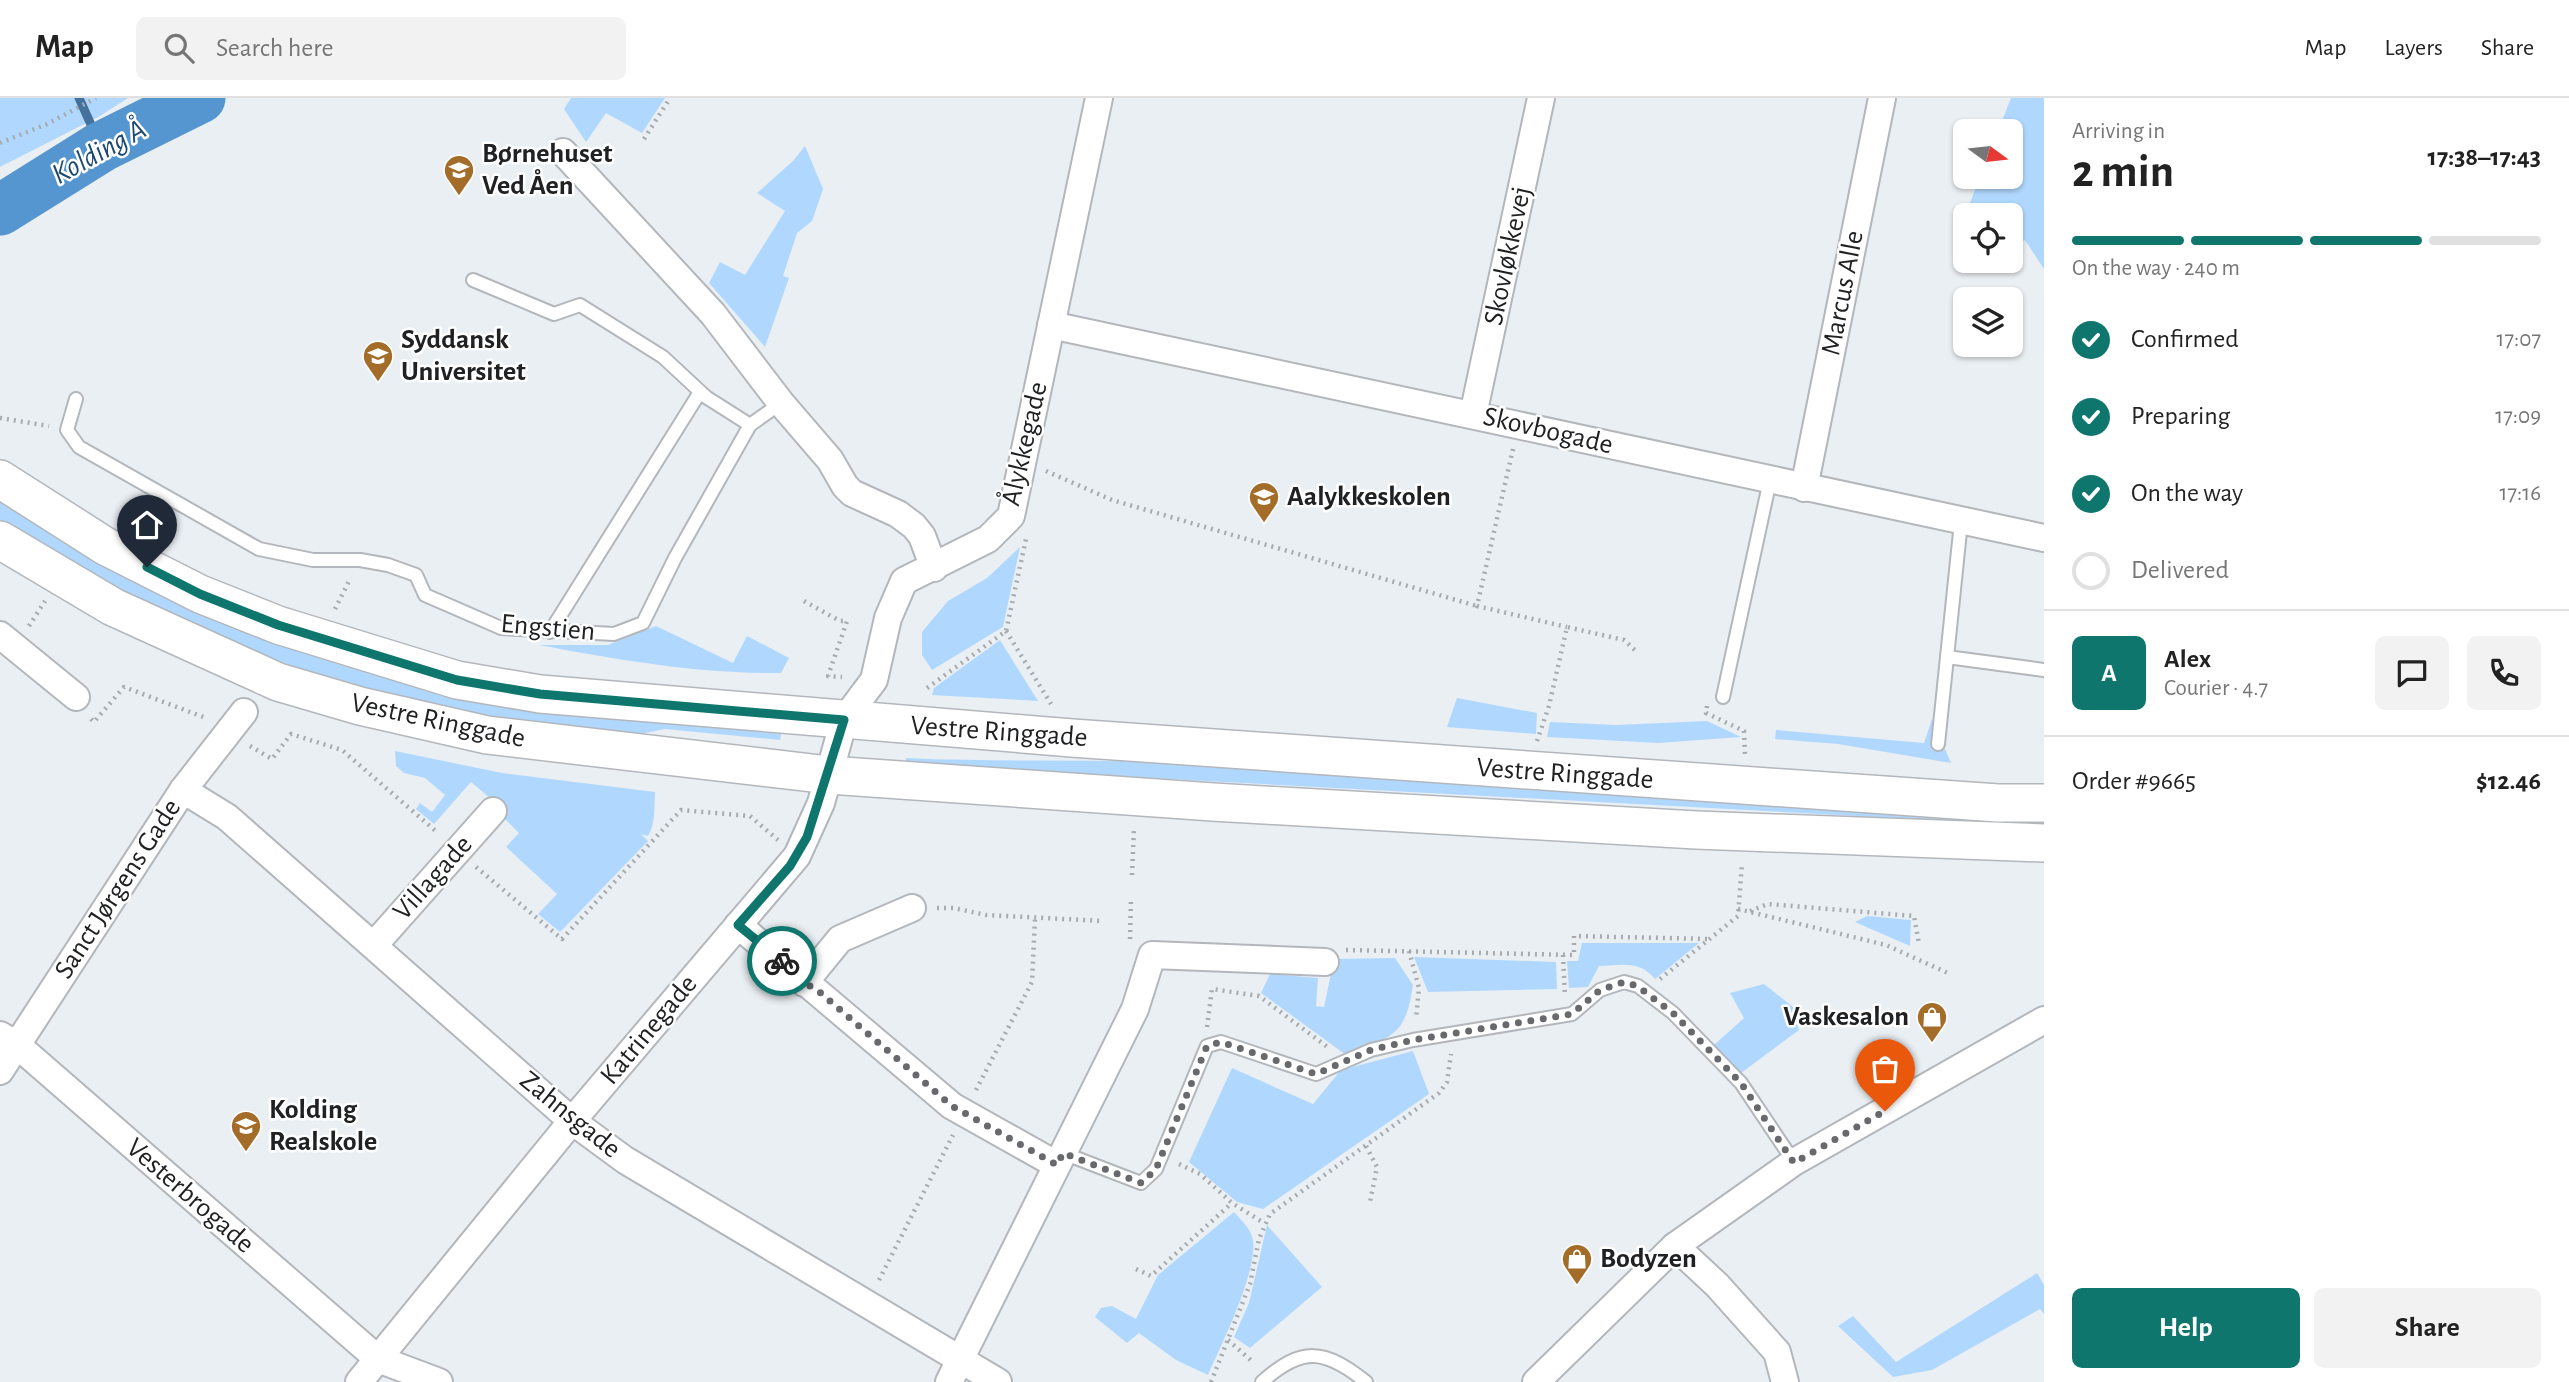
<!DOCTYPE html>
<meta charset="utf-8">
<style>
:root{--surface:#fff;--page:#f2f2f2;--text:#222;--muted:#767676;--line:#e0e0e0;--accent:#0f766e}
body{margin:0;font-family:"Alegreya Sans",sans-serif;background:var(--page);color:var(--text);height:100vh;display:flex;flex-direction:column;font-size:26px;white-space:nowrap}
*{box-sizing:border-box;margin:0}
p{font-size:23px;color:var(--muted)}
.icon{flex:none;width:38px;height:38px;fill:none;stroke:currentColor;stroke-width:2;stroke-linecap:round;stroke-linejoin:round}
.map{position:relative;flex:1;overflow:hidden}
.sheet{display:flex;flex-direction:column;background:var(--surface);width:525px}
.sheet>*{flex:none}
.needle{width:46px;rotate:105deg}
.buttons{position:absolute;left:1953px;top:21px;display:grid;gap:14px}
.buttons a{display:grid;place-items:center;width:70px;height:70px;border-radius:10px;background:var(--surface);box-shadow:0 2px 5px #0004;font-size:35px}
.pin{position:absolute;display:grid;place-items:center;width:60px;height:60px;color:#fff;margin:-72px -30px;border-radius:50% 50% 50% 0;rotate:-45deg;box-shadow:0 0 7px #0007}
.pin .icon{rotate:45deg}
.courier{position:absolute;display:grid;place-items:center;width:70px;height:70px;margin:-35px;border:5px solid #0f766e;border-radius:50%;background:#fff;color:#222;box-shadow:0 2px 9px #0007}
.overview em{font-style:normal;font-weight:600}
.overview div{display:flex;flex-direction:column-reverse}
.overview{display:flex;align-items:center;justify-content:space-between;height:119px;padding:0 28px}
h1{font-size:46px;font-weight:600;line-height:52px}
.bar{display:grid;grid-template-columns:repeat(4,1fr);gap:10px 7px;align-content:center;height:84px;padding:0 28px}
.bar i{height:9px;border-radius:5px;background:var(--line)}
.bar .selected{background:var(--accent)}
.bar p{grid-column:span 4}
.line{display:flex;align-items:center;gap:18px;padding:0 28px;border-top:2px solid var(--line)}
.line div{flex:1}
.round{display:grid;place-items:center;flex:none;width:74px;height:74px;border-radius:10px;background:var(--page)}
ol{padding:0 28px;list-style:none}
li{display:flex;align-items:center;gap:21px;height:77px}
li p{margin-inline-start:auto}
li .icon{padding:7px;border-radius:50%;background:var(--accent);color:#fff;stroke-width:4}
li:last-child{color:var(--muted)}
li i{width:38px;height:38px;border:4px solid var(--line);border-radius:50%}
.primary-button{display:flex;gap:14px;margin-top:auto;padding:14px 28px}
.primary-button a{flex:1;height:80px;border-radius:10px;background:var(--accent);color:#fff;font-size:28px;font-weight:600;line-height:80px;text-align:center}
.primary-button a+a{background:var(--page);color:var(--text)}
header{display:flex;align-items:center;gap:42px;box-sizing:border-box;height:98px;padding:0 35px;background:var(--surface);border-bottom:2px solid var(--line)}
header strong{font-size:33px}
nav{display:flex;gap:38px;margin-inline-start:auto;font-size:24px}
.search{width:490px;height:63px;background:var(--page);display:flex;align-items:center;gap:18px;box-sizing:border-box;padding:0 24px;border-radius:10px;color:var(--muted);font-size:26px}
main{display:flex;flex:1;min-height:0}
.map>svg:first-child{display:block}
</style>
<header>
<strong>Map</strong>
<div class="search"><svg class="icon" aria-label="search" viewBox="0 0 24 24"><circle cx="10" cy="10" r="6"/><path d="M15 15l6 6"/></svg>Search here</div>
<nav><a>Map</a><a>Layers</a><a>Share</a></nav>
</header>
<main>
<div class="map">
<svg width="2044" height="1284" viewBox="0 0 2044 1284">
<rect width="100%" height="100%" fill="#eaeff3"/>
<g fill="#b0d8fe">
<polygon points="0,0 128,0 100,18 0,69"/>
<polygon points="571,0 665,0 642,35 606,15 586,44 564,11"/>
<polygon points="2011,0 2044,0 2044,171 2025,142 2011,151 2011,117 1965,117 1965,125 1963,123 1980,79 2011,79 2011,33 1998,33"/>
<polygon points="805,48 823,91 812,123 797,135 783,178 789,180 765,249 709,185 720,164 745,177 785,113 757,95 793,63"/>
<polygon points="0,400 55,431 573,614 781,636 780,642 665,631 619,640 492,624 363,593 212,539 110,487 0,422"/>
<polygon points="1020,449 1003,529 932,572 922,557 922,534 948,503 987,480"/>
<path d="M 656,528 L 733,565 L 747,538 L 789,560 L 781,575 C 700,576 618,562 539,547 L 608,547 Z"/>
<polygon points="1000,542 1038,603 932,597 934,590"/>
<polygon points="1457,600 1537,615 1536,636 1447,629"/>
<polygon points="1932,621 1951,665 1838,646 1775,641 1776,632 1924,645"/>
<polygon points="1707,623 1741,639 1658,645 1547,639 1550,624 1616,627"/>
<path d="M 395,653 L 502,675 L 655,694 C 654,709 656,725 648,738 L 641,736 L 648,743 L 560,834 L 538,816 L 557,796 L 506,749 L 519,735 L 502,718 L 504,712 L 471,684 L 434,726 L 416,711 L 420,705 L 432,714 L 445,697 L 425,680 L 404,675 L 396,668 Z"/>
<path d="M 906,660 C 1009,665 1111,660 1215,666 C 1491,681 1768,701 2044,719 L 2044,728 L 1020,673 L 906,665 Z"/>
<polygon points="1867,818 1911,822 1910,848 1855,824"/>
<path d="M 1582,845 L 1699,845 L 1655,881 C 1640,862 1622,867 1599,868 L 1588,889 L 1569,890 L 1567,863 L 1578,863 Z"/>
<polygon points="1414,859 1556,864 1557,891 1428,894"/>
<path d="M 1395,860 L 1413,887 C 1405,940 1393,937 1346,957 L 1261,895 L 1270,876 L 1318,880 L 1316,908 L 1324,909 L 1334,861 Z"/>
<polygon points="1764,886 1793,909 1799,932 1741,975 1714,947 1744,920 1730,895"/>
<polygon points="1413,953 1429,996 1263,1111 1237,1104 1189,1064 1232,970 1313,1006 1341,972"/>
<path d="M 1234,1114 C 1239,1120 1248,1128 1251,1136 C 1264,1162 1220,1249 1208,1277 L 1176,1262 L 1139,1235 L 1127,1245 L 1095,1219 L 1101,1210 L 1112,1208 L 1136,1221 L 1158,1177 Z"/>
<polygon points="1267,1127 1322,1189 1250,1250 1234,1239 1249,1205"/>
<polygon points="2037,1175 2044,1187 2044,1216 2040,1211 1932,1272 1893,1279 1838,1228 1853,1218 1896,1264"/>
</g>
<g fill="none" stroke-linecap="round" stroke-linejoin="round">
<polyline stroke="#45729c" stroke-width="9" points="79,0 101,49"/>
<polyline stroke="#5595d0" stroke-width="51" points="0,112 101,49 200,0"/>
<g stroke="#b3b7bc" stroke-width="16">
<g id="service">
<polyline points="473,182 554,216 580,207 663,259 706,299 750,327"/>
<polyline points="76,301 67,332 79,349 259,451 313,462 360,462 388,467 416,477 425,497 501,530 614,536 643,525 675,460 750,327 781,305"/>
<polyline points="550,534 700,294"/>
<polyline points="1947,559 2044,572"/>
<polyline points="1723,599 1770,382"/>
<polyline points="1938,646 1961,424"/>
<polyline points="1063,1055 1141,1085 1156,1071 1207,948 1221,944 1316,976 1371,952 1413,942 1572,916 1600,892 1624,884 1638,888 1673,915 1741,985 1794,1064"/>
<path d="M 1262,1284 C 1302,1248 1325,1251 1366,1284"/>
</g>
</g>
<g stroke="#b3b7bc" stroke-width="30">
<g id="minor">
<polyline points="563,54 713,216 781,305 830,362 845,388 852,395 898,416 914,428 922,438 934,470"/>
<polyline points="1051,227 2044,440"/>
<polyline points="1473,317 1541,0"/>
<polyline points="1804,390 1882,0"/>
<polyline points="0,537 76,599"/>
<polyline points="183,692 227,719 572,1023 625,1062 998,1284"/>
<polyline points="738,827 952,1008 1057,1067"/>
<polyline points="374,847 493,713"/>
<polyline points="804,885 840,841 912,810"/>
<polyline points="0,937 17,947 378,1261 439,1284"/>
<polyline points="0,973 183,692 244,614"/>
<polyline points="1675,1148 1717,1187 1777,1254 1785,1284"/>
<polyline points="359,1284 572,1023 797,758 821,705 844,622 874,582 888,520 904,483 988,441 1011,418 1099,0"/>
<polyline points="949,1284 1135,911 1152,857 1325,864"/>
<polyline points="1536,1284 1675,1148 1794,1064 2044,922"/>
</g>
</g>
<g stroke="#b3b7bc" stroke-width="40">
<g id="secondary">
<polyline points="0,381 105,448 200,496 278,527 457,582 540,596 1072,640 1998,705 2044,705"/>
<polyline points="0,442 113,509 278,584 360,608 487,637 829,677 1213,704 1696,732 2044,745"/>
</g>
</g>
<g stroke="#a7abae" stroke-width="4.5" stroke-dasharray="2 5" stroke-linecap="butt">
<polyline points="644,41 670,0"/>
<polyline points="0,45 47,26 96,0"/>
<polyline points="0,320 49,328"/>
<polyline points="1513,351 1477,508 1567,529"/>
<polyline points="1046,373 1112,402 1477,508"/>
<polyline points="804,503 840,523 847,523 828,578 842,579"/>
<polyline points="335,511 350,481"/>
<polyline points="29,528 45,503"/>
<polyline points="1006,533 1051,606"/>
<polyline points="927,590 1006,533 1026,441"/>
<polyline points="1707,608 1706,615 1744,633 1745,656"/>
<polyline points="91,621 94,624 124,589 206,620"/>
<polyline points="1537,643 1549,608 1567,529 1624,542 1638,555"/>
<polyline points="250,648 272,661 291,636 342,652 438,735"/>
<polyline points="476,769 562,841 681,712 750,718 778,742"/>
<polyline points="1132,777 1134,731"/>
<polyline points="937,810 954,810 986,817 1103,823"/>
<polyline points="1738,811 1886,847 1950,876"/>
<polyline points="1750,813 1768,806 1914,818 1919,846"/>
<polyline points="1130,841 1131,800"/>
<polyline points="1346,852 1574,857 1574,838 1710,841"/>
<polyline points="1409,853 1419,890 1416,921"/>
<polyline points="1563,857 1565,898"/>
<polyline points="1660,881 1738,818 1742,766"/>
<polyline points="1207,929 1212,891 1259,898 1329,950"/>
<polyline points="976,992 1032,884 1035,821"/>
<polyline points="1366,1048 1377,1069 1370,1104"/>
<polyline points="1179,1066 1200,1076 1232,1105 1264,1125"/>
<polyline points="1136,1171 1151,1178 1232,1105"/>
<polyline points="879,1182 953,1037"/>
<polyline points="1228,1242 1254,1265"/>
<polyline points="1211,1284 1250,1186 1259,1141 1270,1116 1439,995 1447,984 1451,956"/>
</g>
<use href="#service" stroke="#fff" stroke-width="12"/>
<use href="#minor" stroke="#fff" stroke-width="26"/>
<use href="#secondary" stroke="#fff" stroke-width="37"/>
</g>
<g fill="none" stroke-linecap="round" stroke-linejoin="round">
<polyline stroke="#67696c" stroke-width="7" stroke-dasharray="0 12.6" points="782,863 804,885 816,891 952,1008 1057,1067 1063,1055 1141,1085 1156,1071 1207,948 1221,944 1316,976 1371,952 1413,942 1572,916 1600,892 1624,884 1637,888 1673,915 1741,985 1794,1065 1885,1013"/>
<polyline stroke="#0f766e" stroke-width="9" points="147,469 200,496 278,527 457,582 540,596 844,622 807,739 790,768 738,827 782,863"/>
</g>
<defs>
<g id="school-pin" transform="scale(1.575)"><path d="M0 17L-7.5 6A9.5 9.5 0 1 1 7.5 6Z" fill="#a36c28" stroke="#fff"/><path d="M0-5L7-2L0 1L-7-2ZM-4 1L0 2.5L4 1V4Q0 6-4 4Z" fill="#fff"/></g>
<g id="university-pin" transform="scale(1.575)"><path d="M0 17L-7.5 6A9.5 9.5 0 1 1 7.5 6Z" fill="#a36c28" stroke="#fff"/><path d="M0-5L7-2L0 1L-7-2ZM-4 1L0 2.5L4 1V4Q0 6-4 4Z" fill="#fff"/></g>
<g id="shop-pin" transform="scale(1.575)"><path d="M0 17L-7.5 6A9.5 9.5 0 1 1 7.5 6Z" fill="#a36c28" stroke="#fff"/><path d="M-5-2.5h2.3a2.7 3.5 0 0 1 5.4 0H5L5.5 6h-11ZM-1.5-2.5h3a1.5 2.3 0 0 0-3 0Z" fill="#fff"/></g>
</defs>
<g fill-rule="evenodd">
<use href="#school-pin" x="459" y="72"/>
<use href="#university-pin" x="378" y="258"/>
<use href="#school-pin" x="1264" y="399"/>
<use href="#shop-pin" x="1932" y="919"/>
<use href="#school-pin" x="246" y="1028"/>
<use href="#shop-pin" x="1577" y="1161"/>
</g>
<g text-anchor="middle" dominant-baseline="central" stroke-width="5" stroke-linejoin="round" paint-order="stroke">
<g font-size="28" font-weight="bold" fill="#202123" stroke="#fff" text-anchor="start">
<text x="482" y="56">Børnehuset<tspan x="482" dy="32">Ved Åen</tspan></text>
<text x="401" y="242">Syddansk<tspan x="401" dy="32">Universitet</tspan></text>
<text x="1287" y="399">Aalykkeskolen</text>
<text x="1909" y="919" text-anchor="end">Vaskesalon</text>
<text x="269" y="1012">Kolding<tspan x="269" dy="32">Realskole</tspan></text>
<text x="1600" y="1161">Bodyzen</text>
</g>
<g font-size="28" fill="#202123" stroke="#fff">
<text transform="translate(1508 158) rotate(-78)">Skovløkkevej</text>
<text transform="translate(1843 195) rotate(-79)">Marcus Alle</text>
<text transform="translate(1548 333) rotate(13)">Skovbogade</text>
<text transform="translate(1025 346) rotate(-77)">Ålykkegade</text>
<text transform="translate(548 530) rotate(5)">Engstien</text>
<text transform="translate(438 623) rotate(12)">Vestre Ringgade</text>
<text transform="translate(999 634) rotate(4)">Vestre Ringgade</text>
<text transform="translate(1565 676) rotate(4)">Vestre Ringgade</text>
<text transform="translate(433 780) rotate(-48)">Villagade</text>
<text transform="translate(118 791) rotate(-57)">Sanct Jørgens Gade</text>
<text transform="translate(649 932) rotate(-50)">Katrinegade</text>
<text transform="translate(570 1017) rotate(39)">Zahnsgade</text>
<text transform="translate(190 1098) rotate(41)">Vesterbrogade</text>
</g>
<g font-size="30" font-style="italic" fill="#1b4971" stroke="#fff">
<text transform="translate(99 54) rotate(-29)">Kolding Å</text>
</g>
</g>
</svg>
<div class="buttons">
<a><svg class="needle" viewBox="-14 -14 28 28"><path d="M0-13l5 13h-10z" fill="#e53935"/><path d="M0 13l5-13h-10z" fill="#767676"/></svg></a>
<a><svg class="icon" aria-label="locate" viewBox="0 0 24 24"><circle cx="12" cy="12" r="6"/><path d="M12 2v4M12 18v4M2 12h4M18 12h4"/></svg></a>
<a><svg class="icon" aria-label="layers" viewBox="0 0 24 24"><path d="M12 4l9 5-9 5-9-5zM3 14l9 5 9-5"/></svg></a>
</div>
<div class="pin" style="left:1885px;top:1013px;background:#ea580c"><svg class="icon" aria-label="bag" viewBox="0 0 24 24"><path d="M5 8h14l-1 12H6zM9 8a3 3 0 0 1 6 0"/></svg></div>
<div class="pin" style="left:147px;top:469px;background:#1f2937"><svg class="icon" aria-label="home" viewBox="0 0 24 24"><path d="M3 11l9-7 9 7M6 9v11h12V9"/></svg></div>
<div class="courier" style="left:782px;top:863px"><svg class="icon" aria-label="bike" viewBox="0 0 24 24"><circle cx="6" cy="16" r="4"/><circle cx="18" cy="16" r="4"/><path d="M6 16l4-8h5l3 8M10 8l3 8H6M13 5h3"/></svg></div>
</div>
<section class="sheet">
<div class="overview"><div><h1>2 min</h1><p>Arriving in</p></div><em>17:38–17:43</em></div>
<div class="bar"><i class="selected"></i><i class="selected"></i><i class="selected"></i><i></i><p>On the way · 240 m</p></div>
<ol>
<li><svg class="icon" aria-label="check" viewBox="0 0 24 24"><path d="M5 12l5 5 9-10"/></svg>Confirmed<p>17:07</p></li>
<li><svg class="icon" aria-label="check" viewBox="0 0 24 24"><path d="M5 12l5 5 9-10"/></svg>Preparing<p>17:09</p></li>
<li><svg class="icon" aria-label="check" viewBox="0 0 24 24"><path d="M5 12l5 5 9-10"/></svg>On the way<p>17:16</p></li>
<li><i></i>Delivered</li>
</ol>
<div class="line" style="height:126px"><b class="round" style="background:var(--accent);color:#fff">A</b><div><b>Alex</b><p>Courier · 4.7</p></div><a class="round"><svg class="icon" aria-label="chat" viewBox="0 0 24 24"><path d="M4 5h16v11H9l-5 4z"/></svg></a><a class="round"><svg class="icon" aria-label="phone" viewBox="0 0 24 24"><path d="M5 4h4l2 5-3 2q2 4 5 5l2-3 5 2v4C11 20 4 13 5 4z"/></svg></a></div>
<div class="line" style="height:91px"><div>Order #9665</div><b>$12.46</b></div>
<div class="primary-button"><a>Help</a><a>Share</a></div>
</section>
</main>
